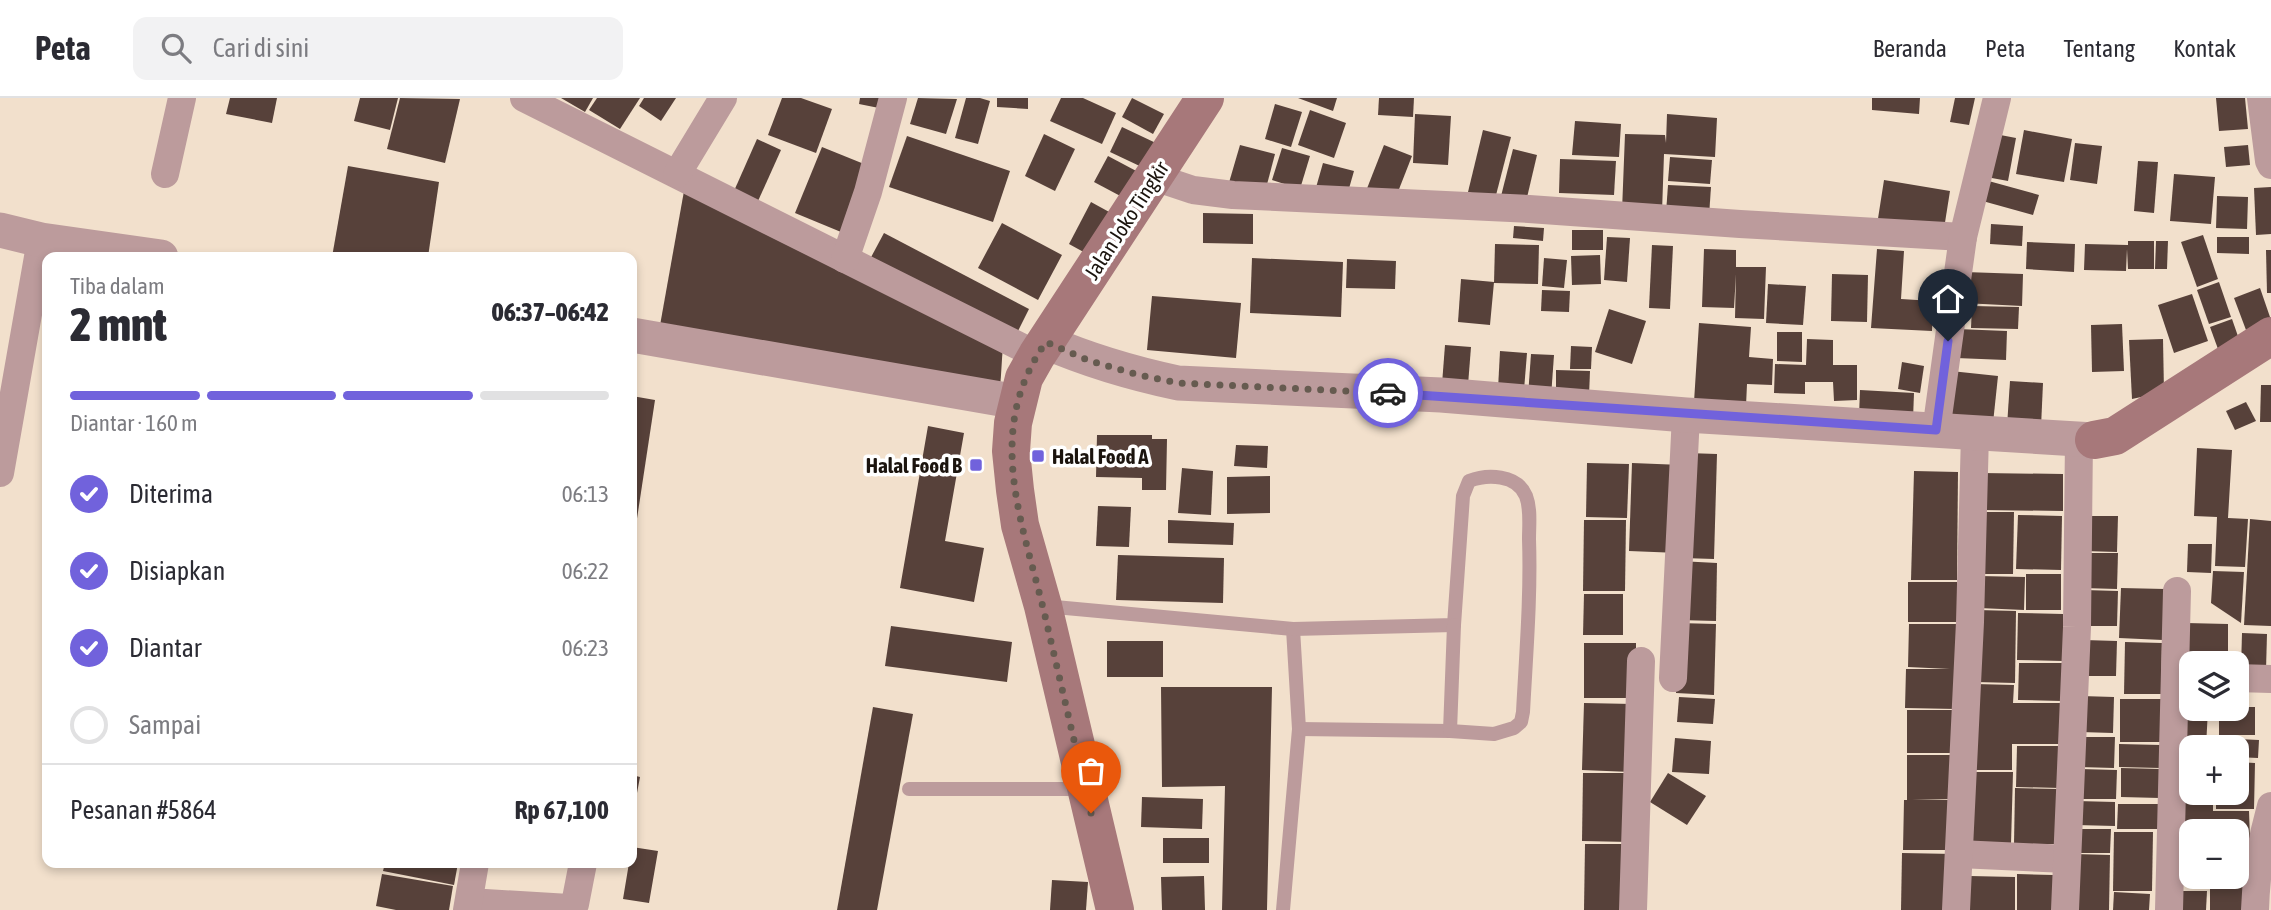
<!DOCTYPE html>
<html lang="id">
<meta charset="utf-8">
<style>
:root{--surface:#fff;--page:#f2f2f3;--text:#2b2b33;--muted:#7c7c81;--line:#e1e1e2;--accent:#7162dc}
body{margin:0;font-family:"Asap Condensed",sans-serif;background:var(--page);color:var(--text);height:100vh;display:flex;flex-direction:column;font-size:26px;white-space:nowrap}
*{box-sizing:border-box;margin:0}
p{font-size:23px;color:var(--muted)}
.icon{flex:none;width:38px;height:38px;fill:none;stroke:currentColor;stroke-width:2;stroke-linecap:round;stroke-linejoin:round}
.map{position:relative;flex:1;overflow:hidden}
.details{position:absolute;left:42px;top:154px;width:595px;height:616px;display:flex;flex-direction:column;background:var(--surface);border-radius:14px;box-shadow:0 4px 10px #0003}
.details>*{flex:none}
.buttons{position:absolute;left:2179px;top:553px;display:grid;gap:14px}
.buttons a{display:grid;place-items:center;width:70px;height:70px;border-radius:14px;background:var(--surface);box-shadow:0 4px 10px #0003;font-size:35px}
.pin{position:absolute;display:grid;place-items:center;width:60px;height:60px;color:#fff;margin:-72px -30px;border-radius:50% 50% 50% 0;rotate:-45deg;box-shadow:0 0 7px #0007}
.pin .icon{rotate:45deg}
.courier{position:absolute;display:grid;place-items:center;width:70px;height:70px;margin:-35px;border:5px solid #7162dc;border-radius:50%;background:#fff;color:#222;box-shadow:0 2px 9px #0007}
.summary em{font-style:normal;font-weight:800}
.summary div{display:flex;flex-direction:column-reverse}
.summary{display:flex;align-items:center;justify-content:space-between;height:119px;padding:0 28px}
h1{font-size:46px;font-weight:800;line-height:52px}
.bar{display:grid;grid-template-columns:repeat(4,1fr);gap:10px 7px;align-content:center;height:84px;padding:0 28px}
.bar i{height:9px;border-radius:5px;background:var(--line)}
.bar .active{background:var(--accent)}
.bar p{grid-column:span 4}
.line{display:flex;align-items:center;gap:18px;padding:0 28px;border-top:2px solid var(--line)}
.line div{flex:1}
ol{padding:0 28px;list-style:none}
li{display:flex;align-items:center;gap:21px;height:77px}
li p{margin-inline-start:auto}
li .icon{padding:7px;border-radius:50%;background:var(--accent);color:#fff;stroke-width:4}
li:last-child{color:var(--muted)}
li i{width:38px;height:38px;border:4px solid var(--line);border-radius:50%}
header{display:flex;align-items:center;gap:42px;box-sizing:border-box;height:98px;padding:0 35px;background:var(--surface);border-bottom:2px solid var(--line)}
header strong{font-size:33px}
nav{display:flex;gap:38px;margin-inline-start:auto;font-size:24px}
.search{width:490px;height:63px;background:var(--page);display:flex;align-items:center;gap:18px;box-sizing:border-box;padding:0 24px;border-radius:14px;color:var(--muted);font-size:26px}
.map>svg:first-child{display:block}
</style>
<header>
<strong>Peta</strong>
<div class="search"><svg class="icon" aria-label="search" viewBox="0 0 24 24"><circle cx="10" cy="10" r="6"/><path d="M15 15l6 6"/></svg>Cari di sini</div>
<nav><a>Beranda</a><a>Peta</a><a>Tentang</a><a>Kontak</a></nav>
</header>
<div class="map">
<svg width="2271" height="812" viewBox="0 0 2271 812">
<rect width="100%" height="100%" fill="#f2e0cc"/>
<g fill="#57413a">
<polygon points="230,0 277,0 272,25 226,16"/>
<polygon points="360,0 398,0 390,32 354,23"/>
<polygon points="400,0 460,1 445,65 387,51"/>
<polygon points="561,0 593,0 585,14"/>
<polygon points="597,0 640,0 620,31 589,12"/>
<polygon points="644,0 676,0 661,23 639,8"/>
<polygon points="782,0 801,0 832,11 816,55 768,37"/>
<polygon points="860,0 891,0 889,12 859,6"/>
<polygon points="918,0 957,1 946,36 910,26"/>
<polygon points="966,0 980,0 990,3 978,46 955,40"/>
<polygon points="997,0 1028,0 1028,11 997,9"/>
<polygon points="1061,0 1083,0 1116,15 1102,46 1050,23"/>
<polygon points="1132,0 1164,16 1153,36 1122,19"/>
<polygon points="1298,0 1337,0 1333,13"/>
<polygon points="1379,0 1414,0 1413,19 1378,17"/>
<polygon points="1872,0 1920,0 1919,16 1872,12"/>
<polygon points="1955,0 1975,0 1969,27 1950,24"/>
<polygon points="2216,0 2245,0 2248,31 2219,33"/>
<polygon points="1275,6 1302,14 1291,49 1265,41"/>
<polygon points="1310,12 1346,25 1334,60 1298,47"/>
<polygon points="1415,16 1451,18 1448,67 1413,65"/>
<polygon points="1667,16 1717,20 1715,59 1664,56 1662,114 1622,113 1625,36 1665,37 1666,45"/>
<polygon points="1575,23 1621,26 1619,59 1572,57"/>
<polygon points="1122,29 1158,46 1146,71 1110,54"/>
<polygon points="1483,32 1511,39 1495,101 1468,94"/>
<polygon points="2024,32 2072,41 2064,84 2016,76"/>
<polygon points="1990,35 2016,40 2008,83 1981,78"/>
<polygon points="1044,36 1075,51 1055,93 1025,78"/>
<polygon points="907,38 1010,73 993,124 889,89"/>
<polygon points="757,41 781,52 758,103 734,93"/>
<polygon points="2075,45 2102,48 2097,86 2070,82"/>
<polygon points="1240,47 1275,56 1265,94 1228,88"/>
<polygon points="1384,47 1412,58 1394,104 1366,93"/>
<polygon points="2248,47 2250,67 2226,69 2224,49"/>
<polygon points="822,49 869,68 841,134 795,115"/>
<polygon points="1282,50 1310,58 1300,91 1272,82"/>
<polygon points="1513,51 1537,57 1525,108 1500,102"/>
<polygon points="1108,58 1140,75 1126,101 1094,84"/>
<polygon points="1670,59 1712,62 1710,86 1668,83"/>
<polygon points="1560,61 1616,63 1614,97 1559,95"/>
<polygon points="2138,63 2158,64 2154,115 2134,113"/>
<polygon points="1323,65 1354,73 1346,101 1315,93"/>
<polygon points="348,68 439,84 428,159 332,159"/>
<polygon points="2174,76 2215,79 2211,126 2170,123"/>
<polygon points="1884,82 1950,93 1943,137 1877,127"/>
<polygon points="1985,82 2039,97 2033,117 1979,102"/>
<polygon points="1668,87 1711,89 1709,118 1666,115"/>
<polygon points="2271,89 2271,136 2256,137 2254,90"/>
<polygon points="684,93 1003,246 1000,292 659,233"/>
<polygon points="2217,98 2248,99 2247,131 2216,130"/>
<polygon points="1091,104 1111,115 1089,157 1069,146"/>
<polygon points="1203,115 1253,116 1253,146 1203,145"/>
<polygon points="1002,125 1062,157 1038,202 978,170"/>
<polygon points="1991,126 2023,128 2022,148 1990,146"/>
<polygon points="1514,128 1544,130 1543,143 1513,140"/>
<rect x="1572" y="132" width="31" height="20"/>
<polygon points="884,135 1029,211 1015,239 869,163"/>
<polygon points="2203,137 2218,181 2197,189 2181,144"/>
<polygon points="1607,139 1630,140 1627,184 1604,182"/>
<polygon points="2217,139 2249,139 2249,156 2217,155"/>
<polygon points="2128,143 2154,143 2154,171 2128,171 2127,151 2126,173 2084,172 2085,146 2128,147"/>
<polygon points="2156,143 2168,143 2167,171 2155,171"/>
<polygon points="2027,144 2075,146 2074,174 2026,171"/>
<polygon points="1495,146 1539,147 1538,186 1494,185"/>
<polygon points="1652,147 1673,148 1670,211 1649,210"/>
<polygon points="1704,151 1736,152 1736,169 1766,169 1764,221 1735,220 1736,176 1734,210 1702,209"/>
<polygon points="1877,151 1904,153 1901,201 1933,203 1932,233 1871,230"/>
<polygon points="2266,152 2271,152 2271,195 2267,195"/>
<polygon points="1600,157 1601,186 1572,187 1571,158"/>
<polygon points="1252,160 1343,164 1341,219 1250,215"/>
<polygon points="1544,160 1567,162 1564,190 1542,188"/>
<polygon points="1347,161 1396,163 1395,191 1346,190"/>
<polygon points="1965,174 2023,176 2022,208 1963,205"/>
<polygon points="1832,176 1868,177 1867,224 1831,223"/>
<polygon points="1461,181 1494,184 1490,227 1458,224"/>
<polygon points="2219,184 2231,219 2209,226 2197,192"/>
<polygon points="1768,186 1806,188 1803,227 1766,225"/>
<polygon points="2260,190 2271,222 2246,232 2234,200"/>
<polygon points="1542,192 1570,193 1569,214 1541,213"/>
<polygon points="2192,196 2208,243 2174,255 2158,207"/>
<polygon points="1152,198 1241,205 1236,260 1147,252"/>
<polygon points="1972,208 2019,209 2018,231 1971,230"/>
<polygon points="1609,211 1646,223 1632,266 1595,254"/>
<polygon points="2232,221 2240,244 2218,251 2210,229"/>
<polygon points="1699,225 1751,229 1749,259 1773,261 1772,287 1747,286 1746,308 1694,304"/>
<polygon points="2122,226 2124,273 2092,274 2091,227"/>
<polygon points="1957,231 2007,233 2006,262 1956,260"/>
<polygon points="1777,234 1802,234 1802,264 1777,263"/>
<polygon points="1807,241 1833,242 1833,267 1857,267 1857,302 1834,303 1833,284 1805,284 1805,296 1774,295 1775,266 1806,267"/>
<polygon points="2163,241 2164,294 2132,301 2129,242"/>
<polygon points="1445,247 1471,249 1468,287 1442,286"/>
<polygon points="1571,248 1592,249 1591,271 1570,271"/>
<polygon points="1500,253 1527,255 1524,292 1498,291"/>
<polygon points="1531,256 1554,257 1551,299 1528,298"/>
<polygon points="1902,264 1924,268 1920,295 1898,291"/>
<polygon points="1556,272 1590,273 1589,298 1556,297"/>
<polygon points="1951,273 1998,278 1993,325 1946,320"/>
<polygon points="2010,283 2043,285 2041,329 2007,328"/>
<polygon points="2261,287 2271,287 2271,324 2260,324"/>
<polygon points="1860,292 1914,295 1913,321 1859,318"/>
<polygon points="632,298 655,302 633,447 632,447"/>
<polygon points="2246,304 2256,323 2235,332 2226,313"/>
<polygon points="928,328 964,335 945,443 984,450 974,504 900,490"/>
<polygon points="1097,337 1152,337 1152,341 1167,341 1166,392 1142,392 1142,380 1096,379"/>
<polygon points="1236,347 1268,348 1267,370 1234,368"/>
<polygon points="2197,350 2232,352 2228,420 2248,421 2245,469 2215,468 2217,419 2194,418"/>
<polygon points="1687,355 1717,356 1714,461 1683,460"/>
<polygon points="1587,365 1629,366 1627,420 1586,419"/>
<polygon points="1632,365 1682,367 1679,455 1629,453"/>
<polygon points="1182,370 1213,373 1211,417 1178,415"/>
<polygon points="1914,373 1958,374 1957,482 1911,482"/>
<polygon points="1981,375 2063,376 2063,413 1981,412"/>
<polygon points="1270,378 1270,415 1227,416 1227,379"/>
<polygon points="1098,408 1131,409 1129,449 1096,448"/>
<polygon points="1980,414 2014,414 2013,476 1979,476"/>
<polygon points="2018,417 2062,418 2061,472 2016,471"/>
<polygon points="2085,418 2118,418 2117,454 2084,453"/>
<polygon points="2250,421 2271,423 2271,528 2244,527"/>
<polygon points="1168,422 1234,425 1233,447 1168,445"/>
<polygon points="1584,422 1626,422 1625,493 1583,493"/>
<polygon points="2188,446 2212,446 2211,475 2187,474"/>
<polygon points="2084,455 2118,455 2117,491 2083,490"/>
<polygon points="1118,457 1224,460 1223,505 1116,502"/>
<polygon points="1679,463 1717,465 1716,523 1678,522"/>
<polygon points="2213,473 2244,474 2241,525 2211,505"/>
<rect x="2026" y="476" width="35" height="36"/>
<polygon points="1980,478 2025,479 2024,512 1979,510"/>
<rect x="1908" y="484" width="49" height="40"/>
<polygon points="2121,490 2165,491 2163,542 2119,540"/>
<polygon points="2084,492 2118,493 2117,528 2083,528"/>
<polygon points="1584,496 1623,496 1623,537 1583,537"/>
<polygon points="1977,512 2016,513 2015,585 1976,584"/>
<polygon points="2018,515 2063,516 2063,563 2017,562"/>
<polygon points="1678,525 1716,526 1714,597 1676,595"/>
<polygon points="2186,525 2228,526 2228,565 2191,565 2191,571 2186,571"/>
<polygon points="1909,526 1957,526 1956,611 1905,610 1906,571 1950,571 1908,569"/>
<polygon points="891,528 1012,544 1007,584 885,568"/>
<polygon points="2242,535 2267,536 2266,572 2241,571"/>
<polygon points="2084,542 2117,543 2116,578 2083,578"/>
<rect x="1107" y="543" width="56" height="36"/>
<polygon points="2125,544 2162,545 2161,596 2124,596"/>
<rect x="1584" y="545" width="52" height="55"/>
<polygon points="2019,565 2063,565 2062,603 2018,602"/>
<polygon points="1975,586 2014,587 2013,605 2061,605 2061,646 2012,646 2012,672 1974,672"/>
<polygon points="1161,589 1272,589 1267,812 1222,812 1225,688 1162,689"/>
<polygon points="2081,598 2114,599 2113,635 2080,634"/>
<polygon points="1679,599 1715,601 1713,626 1677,624"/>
<rect x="2120" y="601" width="41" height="43"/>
<polygon points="2183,604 2191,604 2191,611 2208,611 2206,649 2191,649 2191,654 2181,653"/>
<polygon points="1584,605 1633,606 1631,674 1582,672"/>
<polygon points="873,609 913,616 877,812 837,812"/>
<polygon points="2236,609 2255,609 2255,637 2219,637 2219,611 2236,611"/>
<rect x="1907" y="612" width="49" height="43"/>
<polygon points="2080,639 2115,639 2114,670 2079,669"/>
<polygon points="1675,640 1711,643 1709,676 1672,674"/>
<polygon points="2217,640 2259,642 2258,660 2236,659 2236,649 2217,649"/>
<polygon points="2119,646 2161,647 2160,670 2119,669"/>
<polygon points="2017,648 2061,648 2060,690 2016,689"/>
<polygon points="1907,657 1956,657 1956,701 1912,701 1955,702 1954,752 1903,752 1904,702 1907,702"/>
<polygon points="2180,660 2191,661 2191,695 2213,695 2213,713 2249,713 2250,741 2236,742 2236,733 2214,733 2213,723 2213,733 2191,733 2191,742 2178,742"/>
<polygon points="2236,664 2255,665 2254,711 2216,711 2216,695 2236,695"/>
<polygon points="2121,670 2161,671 2160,700 2121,699"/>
<polygon points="2080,671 2117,672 2116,701 2079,701"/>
<polygon points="1973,674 2013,674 2011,746 1972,745"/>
<polygon points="1583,675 1631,675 1630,744 1582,743"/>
<polygon points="1668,675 1706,698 1687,727 1650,704"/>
<polygon points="632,677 640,679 633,716 632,716"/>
<polygon points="2015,690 2060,691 2060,746 2014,746"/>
<polygon points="1142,699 1203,701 1202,731 1141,729"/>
<polygon points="2076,703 2115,704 2115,728 2076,727"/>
<polygon points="2118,706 2161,706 2160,731 2117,731"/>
<polygon points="2075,731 2111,731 2110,755 2074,755"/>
<polygon points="2114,734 2153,734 2152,793 2113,793"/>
<rect x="1163" y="740" width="46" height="25"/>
<polygon points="2236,745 2244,745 2245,781 2212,782 2212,779 2236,779"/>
<polygon points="1585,746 1631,746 1630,812 1584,812"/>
<polygon points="632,749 658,753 649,805 623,801 629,765 632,765"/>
<polygon points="1902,755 1954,756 1952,812 1901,812"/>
<polygon points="2075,756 2110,757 2109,812 2073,812"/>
<polygon points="2173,759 2191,759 2191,779 2209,779 2209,787 2173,787"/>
<polygon points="385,765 458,765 454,787 383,773"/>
<polygon points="382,776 453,788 449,812 396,812 376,808"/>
<polygon points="2017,776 2053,777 2053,812 2017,812"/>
<polygon points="1204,778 1205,812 1162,812 1161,779"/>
<polygon points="1970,778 2015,779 2015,812 1970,812"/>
<polygon points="1052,782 1088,784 1086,812 1050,812"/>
<rect x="2210" y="786" width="35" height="26"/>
<polygon points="2173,793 2207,793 2206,812 2172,812"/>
<polygon points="2114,794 2150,796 2149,812 2113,812"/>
</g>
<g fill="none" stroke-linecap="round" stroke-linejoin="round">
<g stroke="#bc9b9c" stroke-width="14">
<polyline points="1044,508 1293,531 1299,631 1283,812"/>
<path d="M 1293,531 L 1454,527 L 1463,398 L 1469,383 C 1487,376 1517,376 1526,398 C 1531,411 1529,427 1529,441 C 1531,498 1526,557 1523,614 L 1521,624 L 1514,630 L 1494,636 L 1450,633 L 1299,631"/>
<polyline points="1450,633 1454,527"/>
<polyline points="909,691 1084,691"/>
</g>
<g stroke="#bc9b9c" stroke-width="28">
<polyline points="524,0 1037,257"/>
<polyline points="2261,0 2269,63 2271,67"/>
<polyline points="165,76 182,0"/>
<polyline points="677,76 723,0"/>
<polyline points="1154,79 1193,92 1233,97 1529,111 1740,126 1963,139"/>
<polyline points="845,161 868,94 893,0"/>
<polyline points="1936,333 1963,139 1997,0"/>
<polyline points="0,375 41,142"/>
<polyline points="1673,580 1686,317"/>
<polyline points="2236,580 2271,581"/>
<polyline points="1959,756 2067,761"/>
<polyline points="469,804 569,810 575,806 583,765"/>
<polyline points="467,812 475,765"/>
<polyline points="1633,812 1641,563"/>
<polyline points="1956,812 1970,524 1975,336"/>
<polyline points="2065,812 2077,529 2079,341"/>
<polyline points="2169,812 2177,493"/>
<path d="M 2255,812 C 2256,776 2261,743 2271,708"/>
</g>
<g stroke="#bc9b9c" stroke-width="35">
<polyline points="0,132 41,142 161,159"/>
<polyline points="632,237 1018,304"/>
<path d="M 1046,244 C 1090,263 1131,275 1178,285 L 1441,297 L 1686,317 L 2094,342"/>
</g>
<g stroke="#a7787a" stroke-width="38">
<polyline points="2094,342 2115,338 2271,238"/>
<polyline points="1115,812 1043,508 1020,427 1015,392 1011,353 1013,325 1024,280 1037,257 1205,0"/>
</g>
</g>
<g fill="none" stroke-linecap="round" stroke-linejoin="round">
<path stroke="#665b50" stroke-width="7" stroke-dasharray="0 12.6" d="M 1091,715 C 1076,651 1061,586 1046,522 C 1024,427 982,334 1046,244 L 1090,263 L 1139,277 L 1178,285 L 1388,295"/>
<polyline stroke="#7162dc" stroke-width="9" points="1388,295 1936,332 1948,243"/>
</g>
<g fill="#7162dc" stroke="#fff" stroke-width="2.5">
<rect x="1031" y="351" width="14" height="14" rx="3.5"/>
<rect x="969" y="360" width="14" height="14" rx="3.5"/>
</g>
<g text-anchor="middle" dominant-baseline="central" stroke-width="7" stroke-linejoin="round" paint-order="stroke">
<g font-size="21" fill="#1b140e" stroke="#fff">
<text transform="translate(1126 122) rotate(-57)">Jalan Joko Tingkir</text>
</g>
<g font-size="21" font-weight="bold" fill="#1b140e" stroke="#fff" text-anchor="start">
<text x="1052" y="358">Halal Food A</text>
<text x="962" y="367" text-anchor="end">Halal Food B</text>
</g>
</g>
</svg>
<div class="buttons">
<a><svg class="icon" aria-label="layers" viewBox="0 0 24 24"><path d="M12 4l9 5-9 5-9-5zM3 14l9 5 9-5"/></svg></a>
<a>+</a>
<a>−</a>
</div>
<div class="pin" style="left:1091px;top:715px;background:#ea580c"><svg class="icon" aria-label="bag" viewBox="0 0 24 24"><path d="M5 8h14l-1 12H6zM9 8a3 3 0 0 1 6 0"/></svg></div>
<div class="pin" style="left:1948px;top:243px;background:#1f2937"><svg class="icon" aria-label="home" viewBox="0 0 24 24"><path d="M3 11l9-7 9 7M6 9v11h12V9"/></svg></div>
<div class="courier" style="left:1388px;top:295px"><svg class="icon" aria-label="car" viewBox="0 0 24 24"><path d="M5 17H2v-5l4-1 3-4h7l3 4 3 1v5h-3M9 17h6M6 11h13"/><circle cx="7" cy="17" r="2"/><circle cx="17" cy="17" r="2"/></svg></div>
<section class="details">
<div class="summary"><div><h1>2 mnt</h1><p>Tiba dalam</p></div><em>06:37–06:42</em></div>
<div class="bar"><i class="active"></i><i class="active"></i><i class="active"></i><i></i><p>Diantar · 160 m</p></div>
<ol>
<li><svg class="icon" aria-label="check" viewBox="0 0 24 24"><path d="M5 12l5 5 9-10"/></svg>Diterima<p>06:13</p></li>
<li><svg class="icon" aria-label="check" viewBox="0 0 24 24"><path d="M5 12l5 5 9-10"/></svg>Disiapkan<p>06:22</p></li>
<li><svg class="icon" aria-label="check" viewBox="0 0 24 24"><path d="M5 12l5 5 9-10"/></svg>Diantar<p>06:23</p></li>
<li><i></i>Sampai</li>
</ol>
<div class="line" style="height:91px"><div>Pesanan #5864</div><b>Rp 67,100</b></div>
</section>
</div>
